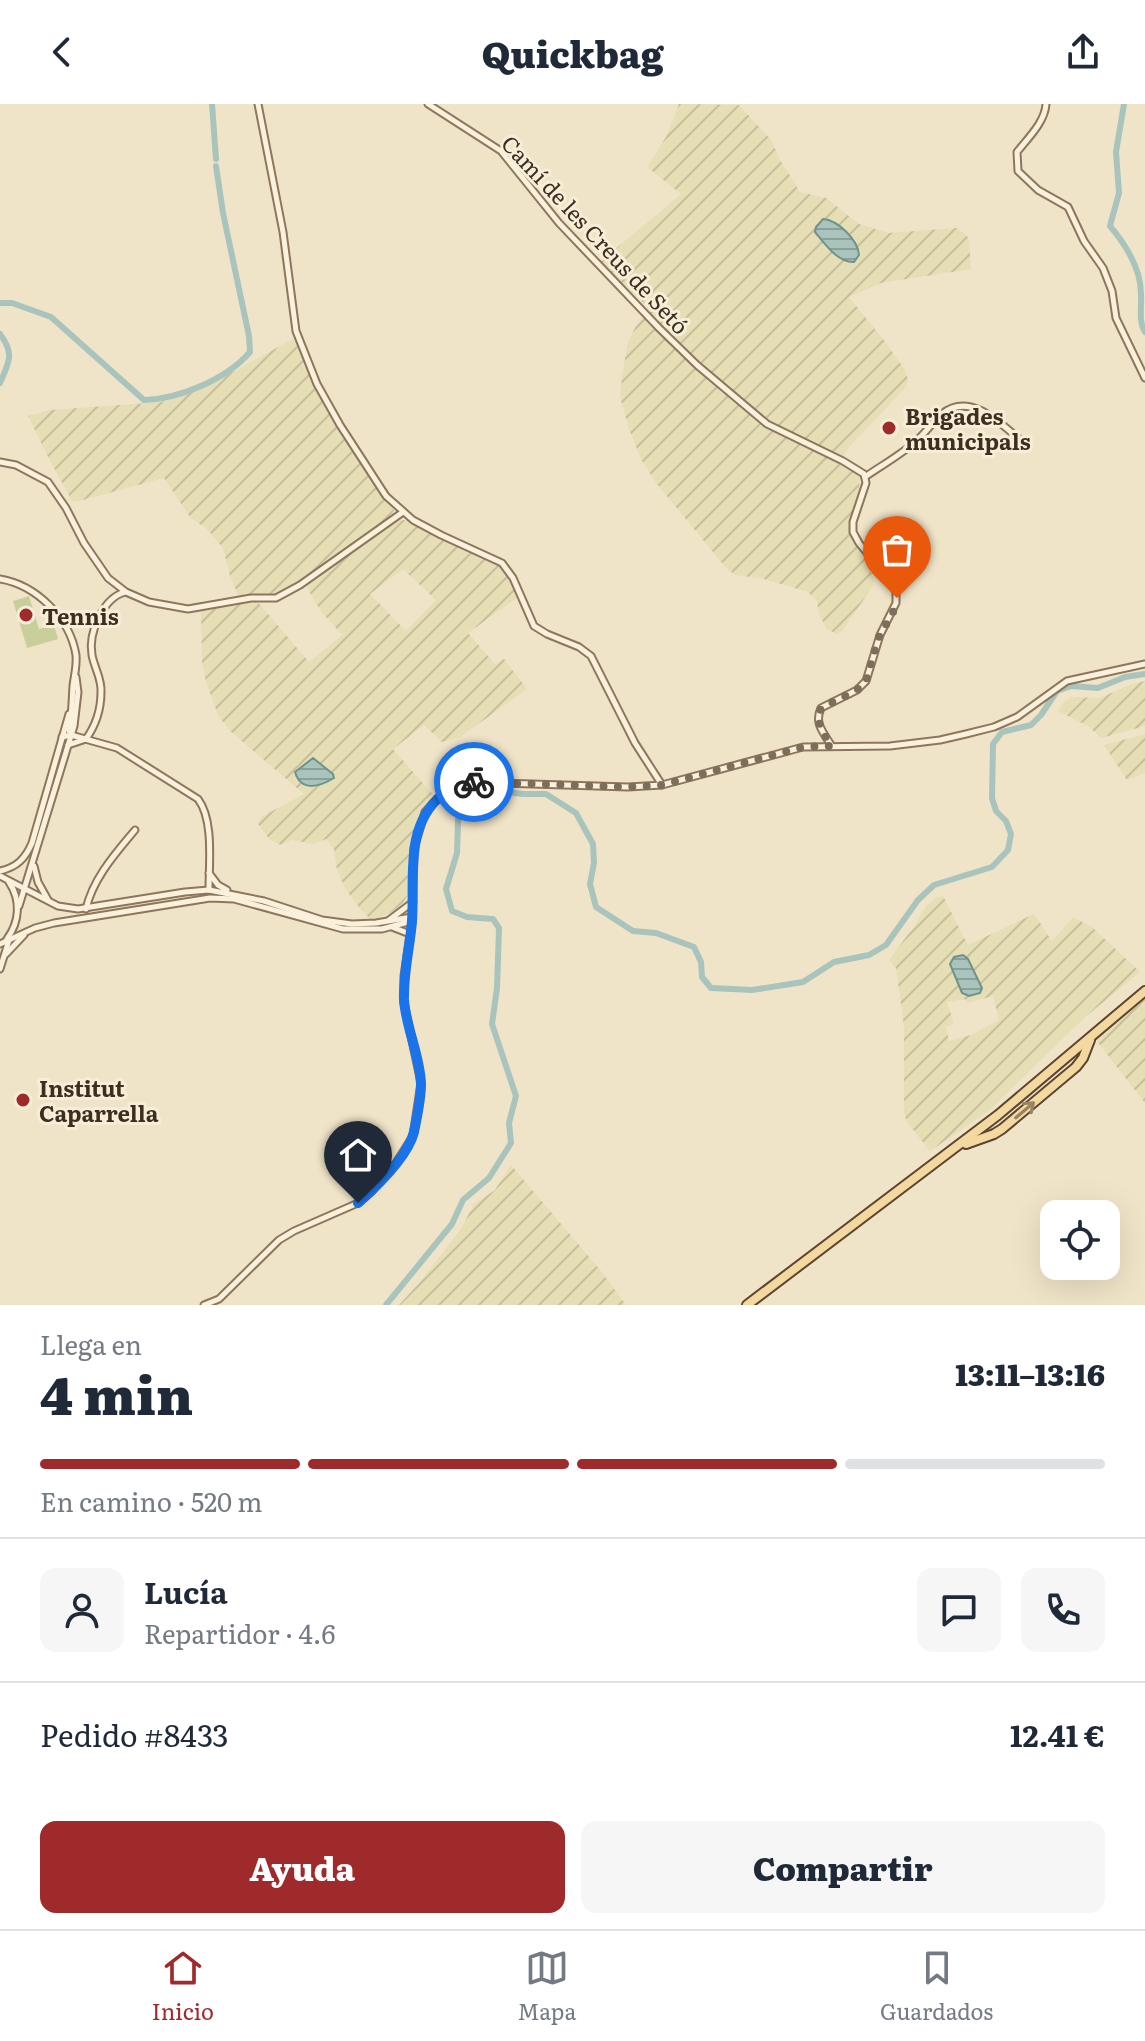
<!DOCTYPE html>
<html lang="es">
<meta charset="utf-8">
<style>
:root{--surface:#fff;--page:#f6f6f7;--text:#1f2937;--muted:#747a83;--line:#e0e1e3;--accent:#9e2a2b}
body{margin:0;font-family:Literata,serif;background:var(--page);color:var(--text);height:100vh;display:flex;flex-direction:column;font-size:30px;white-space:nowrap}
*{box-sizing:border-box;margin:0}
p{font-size:26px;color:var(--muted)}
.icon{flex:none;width:44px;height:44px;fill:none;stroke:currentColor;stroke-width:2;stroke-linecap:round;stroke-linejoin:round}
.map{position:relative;height:1201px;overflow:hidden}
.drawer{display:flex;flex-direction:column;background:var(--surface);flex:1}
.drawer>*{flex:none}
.buttons{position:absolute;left:1040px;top:1096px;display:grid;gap:16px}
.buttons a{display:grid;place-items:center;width:80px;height:80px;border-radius:16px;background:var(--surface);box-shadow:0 8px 32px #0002;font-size:40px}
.pin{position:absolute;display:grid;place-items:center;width:68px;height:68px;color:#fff;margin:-82px -34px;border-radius:50% 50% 50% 0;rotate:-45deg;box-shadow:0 0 8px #0007}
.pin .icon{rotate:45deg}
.courier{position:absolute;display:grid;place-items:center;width:80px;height:80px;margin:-40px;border:6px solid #1a73e8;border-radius:50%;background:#fff;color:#222;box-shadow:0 2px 10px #0007}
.overview em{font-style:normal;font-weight:800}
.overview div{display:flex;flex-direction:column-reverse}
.overview{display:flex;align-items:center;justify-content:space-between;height:136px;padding:0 40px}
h1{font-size:52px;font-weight:800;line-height:60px}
.bar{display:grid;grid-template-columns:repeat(4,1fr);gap:12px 8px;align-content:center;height:96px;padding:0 40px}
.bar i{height:10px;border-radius:6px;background:var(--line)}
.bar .active{background:var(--accent)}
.bar p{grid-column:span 4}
.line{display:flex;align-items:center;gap:20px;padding:0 40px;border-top:2px solid var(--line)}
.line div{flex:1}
.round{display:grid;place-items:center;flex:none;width:84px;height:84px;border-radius:16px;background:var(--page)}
.primary-button{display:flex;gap:16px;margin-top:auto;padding:16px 40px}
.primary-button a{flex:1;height:92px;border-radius:16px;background:var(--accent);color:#fff;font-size:32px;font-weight:800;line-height:92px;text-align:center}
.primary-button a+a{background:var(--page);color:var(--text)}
header{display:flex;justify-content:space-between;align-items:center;height:104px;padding:0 40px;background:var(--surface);font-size:36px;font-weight:800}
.menu{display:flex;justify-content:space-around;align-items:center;height:112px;border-top:2px solid var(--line);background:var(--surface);font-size:22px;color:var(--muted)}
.menu a{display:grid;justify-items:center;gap:4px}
.menu .active{color:var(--accent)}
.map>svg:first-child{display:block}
</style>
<header><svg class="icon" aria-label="back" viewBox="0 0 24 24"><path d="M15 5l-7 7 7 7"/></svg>Quickbag<svg class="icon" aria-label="share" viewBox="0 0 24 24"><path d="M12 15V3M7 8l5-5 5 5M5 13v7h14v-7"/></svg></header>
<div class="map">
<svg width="1145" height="1201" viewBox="0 0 1145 1201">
<defs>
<pattern id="farmland-furrows" width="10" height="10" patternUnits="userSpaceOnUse" patternTransform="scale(2)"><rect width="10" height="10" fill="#e6deb5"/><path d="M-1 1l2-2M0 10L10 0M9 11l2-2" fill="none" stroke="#c6bf9b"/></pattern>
<pattern id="water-rules" width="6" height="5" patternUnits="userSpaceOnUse" patternTransform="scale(2)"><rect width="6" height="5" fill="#a9c4bc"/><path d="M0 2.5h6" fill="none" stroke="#8ba098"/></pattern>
</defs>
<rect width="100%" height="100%" fill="#f0e4c8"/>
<g fill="url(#farmland-furrows)" fill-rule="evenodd">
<polygon points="679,0 739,1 772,37 779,54 800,88 826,94 859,120 888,129 957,124 967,132 969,137 971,165 881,179 849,193 883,235 905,266 908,275 906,283 850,342 840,357 855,366 860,374 859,388 851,413 850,428 853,436 866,453 874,476 873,482 842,527 837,530 827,525 819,510 817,497 808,488 764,475 736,471 727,465 656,379 641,355 629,325 620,293 622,273 628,238 636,222 650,205 600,158 681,90 647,63 666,33"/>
<polygon points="297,233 320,285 390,396 394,407 383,420 299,480 274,492 239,493 230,472 223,444 208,426 190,413 164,374 75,398 72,397 47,351 28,312 50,306 161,298 216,277"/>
<path d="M 404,416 L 410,417 L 447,437 L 492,456 L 506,468 L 518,493 L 468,529 L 495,560 L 504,555 L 527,585 L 460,633 L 442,638 L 424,621 L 393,645 L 435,693 L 422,711 L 413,733 L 410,753 L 409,789 L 403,799 L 390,809 L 371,816 L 357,801 L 345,784 L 337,766 L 334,745 L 326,735 L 313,740 L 292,736 L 281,741 L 270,736 L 258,720 L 261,713 L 304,690 L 230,627 L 218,611 L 206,578 L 202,558 L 201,507 L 245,497 L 257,497 L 309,558 L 342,531 L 320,506 L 305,480 L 377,430 L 398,417 ZM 403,465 L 436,496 L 406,527 L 370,490 Z"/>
<polygon points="1145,577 1145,622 1101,634 1088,622 1058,607 1063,599 1071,593 1100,594 1132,580"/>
<polygon points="1145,630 1145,669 1127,676 1104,641"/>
<path d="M 943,792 L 968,841 L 1034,810 L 1052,837 L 1073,813 L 1092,823 L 1140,868 L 1085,913 L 990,1006 L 930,1047 L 907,1018 L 904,1009 L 904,922 L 896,864 L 889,856 L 915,821 L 926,802 L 935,794 ZM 993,892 L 999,916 L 971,931 L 949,937 L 946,923 L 954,920 L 947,898 L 965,895 L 967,899 Z"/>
<polygon points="1145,894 1145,999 1096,936"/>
<polygon points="511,1061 601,1167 626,1201 399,1201 420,1178 461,1125 474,1100 495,1086"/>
</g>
<polygon fill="#c9cf9b" points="29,492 39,525 54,521 58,535 27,544 13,497"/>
<g fill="url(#water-rules)" stroke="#6f938a" stroke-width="2">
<path d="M 823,115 C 838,116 858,136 859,151 L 854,158 C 838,159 825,140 815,128 L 816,123 Z"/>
<path d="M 313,654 L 333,670 L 334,674 C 319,683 301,688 295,668 Z"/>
<polygon points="963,851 968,855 982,884 980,889 969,892 962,889 950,860 954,853"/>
</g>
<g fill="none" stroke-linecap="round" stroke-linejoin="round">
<g stroke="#a9c4bc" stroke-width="6">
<polyline points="212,0 216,55"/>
<path d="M 1124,0 L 1116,48 L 1119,89 L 1110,122 C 1126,141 1141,165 1141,190 C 1142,203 1138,217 1145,228"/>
<path d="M 0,199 L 12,199 L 51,213 L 144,296 C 179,295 227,275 250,248 L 249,232 L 223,109 L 216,62"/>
<path d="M 0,230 C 15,250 9,258 0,279"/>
<polyline points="386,1201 452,1120 463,1096 489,1074 511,1039 509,1019 516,992 492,920 497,884 499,824 493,815 467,813 452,807 446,785 457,749 459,689 469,683 523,690 546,690 576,709 593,740 594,759 590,780 596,803 633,827 656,829 694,843 701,858 702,873 711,884 752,886 803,878 834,858 869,851 886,841 918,796 934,781 992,763 1008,746 1011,730 1006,717 996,707 992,694 993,640 1002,628 1031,621 1041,611 1057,587 1071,582 1098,584 1125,573 1145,570"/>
</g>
<g stroke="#8d765c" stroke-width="9">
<g id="street">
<polyline points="258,0 283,128 296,227 317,280 340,321 386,392 413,416 441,431 502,459 513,474 534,522 547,530 579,543 591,552 635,639 662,681"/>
<path d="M 428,0 L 501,47 L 559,119 L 659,224 L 697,261 L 767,320 L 843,357 L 864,370 L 866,379 L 853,418 L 853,428 L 859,439 L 890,477 L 896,488 L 896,499 L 880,531 L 866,577 L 857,586 L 821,604 C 814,619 823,628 831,641"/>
<path d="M 1046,0 C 1045,18 1028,34 1017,48 L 1018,67 L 1038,86 L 1068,103 L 1084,137 L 1103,164 L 1112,187 L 1116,214 L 1145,274"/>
<polyline points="0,358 16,361 48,378 66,404 84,439 108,474 126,488 149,498 188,505 251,494 276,494 300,481 403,408"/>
<path d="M 865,373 C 882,361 901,351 916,337 C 926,329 933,317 942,310 C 969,288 998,317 1018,334"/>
<path d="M 0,475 C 36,481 70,514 76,551 C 77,563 74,572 73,582 C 72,597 72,612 69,626 L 71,631"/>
<path d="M 62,633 L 71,631 L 117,644 L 198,695 C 214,716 209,759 209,786"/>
<path d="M 68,641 L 86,635 C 96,621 101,606 101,588 C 102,575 94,563 92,551 C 88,529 103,494 125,488"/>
<polyline points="34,762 38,778 48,796"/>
<path d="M 0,767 C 17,763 25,755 32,739 L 69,610"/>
<polyline points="209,769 218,781 227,786"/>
<polyline points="0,772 58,802 78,805 185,788 209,786 264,797 322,816 352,820 376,819 412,813"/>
<polyline points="19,802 74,622 78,588 76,573"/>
<path d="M 86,805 C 93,774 116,749 135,726"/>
<polyline points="389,816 413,798"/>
<polyline points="392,823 410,830"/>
<path d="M 7,835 C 20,817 21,796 9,778"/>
<polyline points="0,840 35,824 54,819 210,794 234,795 343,825 382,825 412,817"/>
<polyline points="6,850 24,831"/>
<polyline points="0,865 9,836"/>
<polyline points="204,1201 219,1195 279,1136 294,1127 358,1099 372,1087 396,1059 413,1032 421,979 404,899 404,872 412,817 414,744 425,708 437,695 457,679 473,678 628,683 662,681 803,643 890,642 940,636 966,630 994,623 1017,613 1067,577 1145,560"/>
</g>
</g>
<g stroke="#5b4430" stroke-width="12">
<g id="primary">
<polyline points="966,1040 994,1030 1002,1025 1076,963 1083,954 1090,936"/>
<polyline points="747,1201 998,1011 1145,887"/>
</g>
</g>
<use href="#street" stroke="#faf1dc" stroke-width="5"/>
<use href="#primary" stroke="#f3d9a0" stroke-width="8"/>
</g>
<defs><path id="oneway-shaft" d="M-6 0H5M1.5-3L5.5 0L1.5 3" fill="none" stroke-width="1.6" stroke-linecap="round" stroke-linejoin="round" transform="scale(2)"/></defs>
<use stroke="#988460" href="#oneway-shaft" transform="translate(1025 1006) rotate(-40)"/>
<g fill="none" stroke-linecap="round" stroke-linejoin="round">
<path stroke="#7c6e5b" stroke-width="8" stroke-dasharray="0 14.4" d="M 474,678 L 628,683 L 662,681 L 803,643 L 832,642 C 823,629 815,620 821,604 L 857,586 L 866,577 L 878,535 L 894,506 L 897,494"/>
<path stroke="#1a73e8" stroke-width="10" d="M 358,1099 C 376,1083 408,1052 414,1028 C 417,1013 421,995 421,980 C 420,951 406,924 404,896 C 403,869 410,843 412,817 C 415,774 404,722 442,691 C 456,680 456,679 474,678"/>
</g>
<g fill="#9e2a2b" stroke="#f7eed8" stroke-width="3">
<circle cx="889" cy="324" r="8"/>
<circle cx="26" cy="511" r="8"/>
<circle cx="23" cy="996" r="8"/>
</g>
<g text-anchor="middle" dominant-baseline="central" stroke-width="6" stroke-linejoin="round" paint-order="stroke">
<g font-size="22" fill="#3d2e20" stroke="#f7eed8">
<text transform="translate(596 130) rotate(47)">Camí de les Creus de Setó</text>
</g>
<g font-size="22" font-weight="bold" fill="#3d2e20" stroke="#f7eed8" text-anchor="start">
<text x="905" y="311">Brigades<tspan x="905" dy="25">municipals</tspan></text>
<text x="42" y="511">Tennis</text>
<text x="39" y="983">Institut<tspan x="39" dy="25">Caparrella</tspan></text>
</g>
</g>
</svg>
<div class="buttons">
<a><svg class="icon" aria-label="locate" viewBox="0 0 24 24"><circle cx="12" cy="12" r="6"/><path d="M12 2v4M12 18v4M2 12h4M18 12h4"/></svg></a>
</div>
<div class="pin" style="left:897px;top:494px;background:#ea580c"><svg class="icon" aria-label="bag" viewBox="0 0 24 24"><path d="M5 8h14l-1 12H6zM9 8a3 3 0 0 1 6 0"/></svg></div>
<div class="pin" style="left:358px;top:1099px;background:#1f2937"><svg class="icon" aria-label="home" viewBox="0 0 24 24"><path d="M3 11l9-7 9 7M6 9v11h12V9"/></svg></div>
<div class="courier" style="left:474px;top:678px"><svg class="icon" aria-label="bike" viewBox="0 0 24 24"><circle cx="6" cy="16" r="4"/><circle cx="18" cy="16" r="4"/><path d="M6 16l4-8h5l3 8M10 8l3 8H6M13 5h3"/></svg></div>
</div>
<section class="drawer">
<div class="overview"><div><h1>4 min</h1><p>Llega en</p></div><em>13:11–13:16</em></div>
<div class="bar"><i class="active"></i><i class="active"></i><i class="active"></i><i></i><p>En camino · 520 m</p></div>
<div class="line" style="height:144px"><a class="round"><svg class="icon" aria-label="person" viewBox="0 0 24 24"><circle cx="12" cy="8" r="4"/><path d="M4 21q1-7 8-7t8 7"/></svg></a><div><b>Lucía</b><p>Repartidor · 4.6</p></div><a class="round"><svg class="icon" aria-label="chat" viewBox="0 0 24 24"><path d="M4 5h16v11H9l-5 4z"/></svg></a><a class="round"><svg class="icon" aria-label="phone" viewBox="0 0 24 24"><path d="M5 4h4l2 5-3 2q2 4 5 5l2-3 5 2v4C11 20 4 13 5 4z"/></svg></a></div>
<div class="line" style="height:104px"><div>Pedido #8433</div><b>12.41 €</b></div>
<div class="primary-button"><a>Ayuda</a><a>Compartir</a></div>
</section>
<nav class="menu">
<a class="active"><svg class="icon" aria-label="home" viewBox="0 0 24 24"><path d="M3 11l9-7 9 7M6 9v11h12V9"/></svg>Inicio</a>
<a><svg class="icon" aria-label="map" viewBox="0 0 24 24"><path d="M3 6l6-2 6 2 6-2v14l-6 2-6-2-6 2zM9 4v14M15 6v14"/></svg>Mapa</a>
<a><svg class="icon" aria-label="saved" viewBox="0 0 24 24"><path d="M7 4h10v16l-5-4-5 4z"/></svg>Guardados</a>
</nav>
